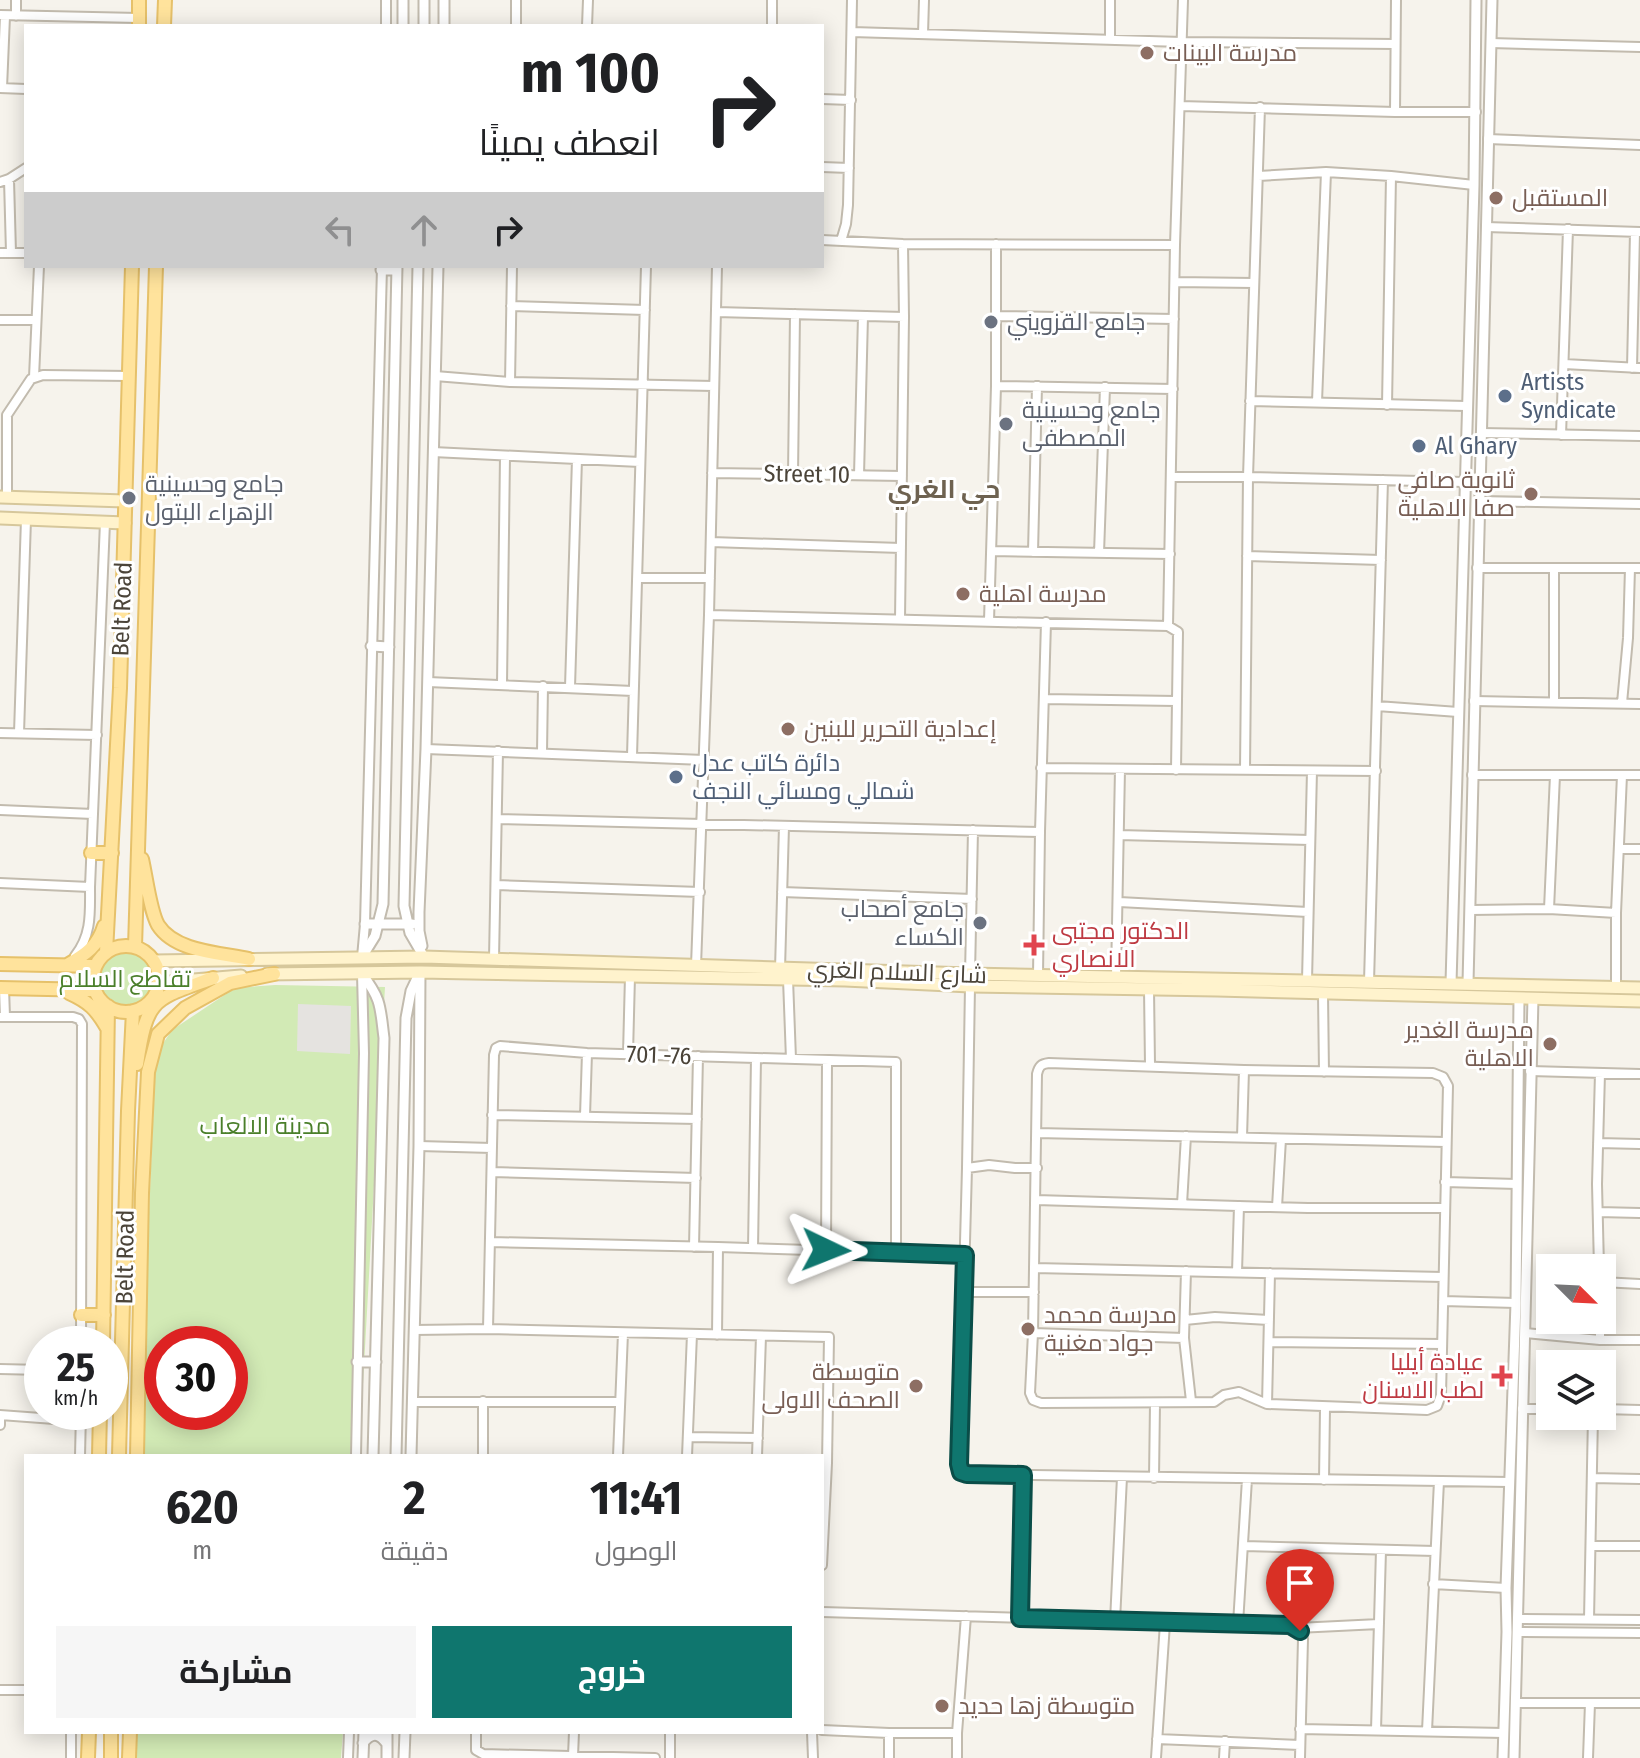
<!DOCTYPE html>
<html lang="ar">
<meta charset="utf-8">
<style>
body{margin:0;font-family:"Fira Sans Condensed",Cairo,sans-serif;background:#f6f6f6;color:#202124;direction:rtl;height:100vh;display:flex;flex-direction:column;font-size:30px;white-space:nowrap}
*{box-sizing:border-box;margin:0}
p{font-size:26px;color:#757577}
.icon{flex:none;width:44px;height:44px;fill:none;stroke:currentColor;stroke-width:2;stroke-linecap:round;stroke-linejoin:round}
.map{position:relative;flex:1;overflow:hidden;direction:ltr}
.panel{position:absolute;left:24px;top:1454px;width:800px;height:280px;display:flex;flex-direction:column;background:#fff;border-radius:0px;box-shadow:0 4px 20px #0003;direction:rtl}
.panel>*{flex:none}
.hud{position:absolute;left:24px;top:24px;width:800px;height:244px;border-radius:0px;box-shadow:0 4px 20px #0003;direction:rtl;background:#fff;color:#202124;overflow:hidden}
.needle{width:52px;rotate:114deg}
.buttons{position:absolute;left:1536px;top:1254px;display:grid;gap:16px}
.buttons a{display:grid;place-items:center;width:80px;height:80px;border-radius:0px;background:#fff;box-shadow:0 4px 20px #0003;font-size:40px}
.speed{position:absolute;left:24px;top:1326px;display:flex;gap:16px;font-size:40px;font-weight:700;text-align:center}
.speed>*{display:grid;place-content:center;width:104px;height:104px;border-radius:50%;background:#fff;box-shadow:0 4px 20px #0003;line-height:1}
.speed small{font-size:20px;font-weight:400}
.speed .limit{border:12px solid #d22;background:#fff;color:#111}
.pin{position:absolute;display:grid;place-items:center;width:68px;height:68px;color:#fff;margin:-82px -34px;border-radius:50% 50% 50% 0;rotate:-45deg;box-shadow:0 0 8px #0007}
.pin .icon{rotate:45deg}
.me{position:absolute;width:88px;margin:-44px;rotate:92deg;stroke-linejoin:round;filter:drop-shadow(0 0 6px #0008)}
.turn{display:flex;align-items:center;gap:28px;height:168px;padding:0 32px;font-size:36px}
.turn .icon{width:104px;height:104px;stroke-width:2.5}
.turn b{display:block;font-size:56px;line-height:68px}
.lanes{display:flex;align-items:center;height:76px;padding:0 32px;background:#0003;justify-content:center;gap:40px;direction:ltr}
.lanes .off{opacity:.35}
.eta{display:flex;justify-content:space-evenly;align-items:center;height:136px;text-align:center}
.eta b{font-size:48px;font-weight:700;line-height:56px}
.primary-button{display:flex;gap:16px;margin-top:auto;padding:16px 32px}
.primary-button a{flex:1;height:92px;border-radius:0px;background:#0f766e;color:#fff;font-size:32px;font-weight:700;line-height:92px;text-align:center}
.primary-button a+a{background:#f6f6f6;color:#202124}
.map>svg:first-child{display:block}
</style>
<div class="map">
<svg width="1640" height="1758" viewBox="0 0 1640 1758">
<rect width="100%" height="100%" fill="#f6f3ec"/>
<!-- green -->
<path fill="#d2eab5" fill-rule="evenodd" d="M98 979a27 27 0 1 1 54 0a27 27 0 1 1-54 0Z
M275,985l110,2 -26,469h-218l5,-176 10,-226 16,-24 63,-42zM162,1344h68v68h-68z
M135,1732h208l-2,26h-207z"/>
<!-- parking -->
<path fill="#e5e3e0" d="M298,1004l53,2 -1,48 -53,-3z"/>
<g fill="none" stroke-linecap="round" stroke-linejoin="round">
<!-- minor casing -->
<g stroke="#c2bbae" stroke-width="12">
<path id="minor" d="M516,0v26
M0,15l139,3
M16,16v-16
M386,26v-26
M587,26l1,-26
M772,26v-26
M852,32l330,10 213,2
M923,34l1,-34
M1110,40v-40
M1491,43l149,4
M0,88l26,1
M2,88l3,-72
M822,99l29,1
M1180,106l215,6h81
M1395,112l1,-112
M1488,139l152,6
M822,167l27,1
M1258,176l68,-4 65,4 83,9
M9,179l2,74
M0,182l9,-3 17,-11
M1486,227l154,5
M822,240l81,4 272,1
M841,241l5,-17 2,-19 4,-205
M0,253h26
M1175,282l79,1
M511,306l134,4
M716,312l188,5
M997,316l177,3
M0,320h36
M1564,364l76,4
M1632,368l3,-136
M435,376l75,6 204,4
M34,377l5,-111
M510,382l2,-116
M996,386l177,3
M1250,401l216,5
M1317,402l9,-230
M1387,405l4,-229
M1481,433l159,3
M1561,435l7,-206
M433,452l207,10
M712,473l190,3
M793,474l2,-160
M859,475l4,-159
M1172,477h76l216,5
M7,497v-82l24,-36 12,-4 86,1
M1479,501l161,3
M711,542l190,6
M991,551l179,3
M1033,552l4,-166
M1099,553l6,-166
M1247,556l134,4
M1477,568h163
M1554,568v134
M637,578h73
M709,615l459,11 7,-381 8,-245
M900,619l4,-302 -1,-73
M989,621l7,-235v-142
M1168,626l10,6 -2,138
M428,682l205,9
M502,684l3,-228
M570,687l7,-228
M1044,699l132,2
M1474,701l166,3
M1622,703l6,-65 2,-70
M1377,706l81,6
M0,733l97,2
M19,733l7,-214
M426,749l278,11
M542,752l1,-66
M632,756l14,-490
M1041,768l335,3
M1245,770l3,-293 12,-370
M1472,775h168
M0,810l93,4
M498,819l542,13
M1119,835l191,5
M1619,849h21
M0,883l90,4
M497,885l203,7
M782,892l190,7
M1119,902l189,10
M1549,909l6,-134
M1471,910l78,-1 67,4
M75,956c17,-21 15,-44 15,-69l15,-365
M362,957l3,-33 17,-657
M494,959l4,-208
M696,966l13,-351 8,-349
M780,969l4,-143
M970,974l3,-144
M1038,975l2,-143 6,-210
M1116,976l4,-207
M788,979l3,80
M1307,980l5,-209
M1369,982l14,-502
M970,986l-3,182 -8,296 2,8 6,2 543,8
M1616,987v-74l6,-138
M4,988l1,29
M1149,989l1,76
M1323,994l1,78
M0,1017h73l6,2 3,5 -1,320
M628,1054l2,-78
M1049,1063l195,7 189,3 10,4 5,9 -7,309 -4,11 -10,4 -160,-6 -28,-12 -15,3 -10,7 -173,1 -8,-3 -3,-7 3,-60 4,-259c2,-8 4,-10 12,-11z
M1530,1071l110,3
M492,1115l205,4
M585,1116l2,-63
M1037,1133l409,9
M1242,1137l2,-67
M1598,1143l42,1
M419,1146l73,2
M967,1168l22,-3 26,3h22
M492,1172l204,6
M1445,1182l72,2
M1036,1200l272,8h136
M1182,1204l4,-68
M1277,1207l4,-68
M1598,1212l42,1
M491,1242l227,5 247,8
M694,1247l4,-191
M753,1248l3,-190
M826,1250l1,-190
M1034,1268l409,9
M1599,1268l-2,-84 3,-111
M1186,1271l-2,67 7,63
M1237,1272l2,-66
M1602,1282l38,2
M964,1292h70
M1443,1301l73,2
M1185,1320l30,-3 54,3
M1600,1320v20
M488,1329l6,-274 2,-7 4,-2 87,7 309,9v191
M414,1330l74,-1 341,8 -2,126 -5,102
M1033,1333l151,5
M1525,1333l75,7h40
M717,1335l1,-88
M1269,1342l173,2
M0,1369l42,1
M483,1401v55
M412,1402h208
M1267,1404l3,-131
M1522,1409h28
M1602,1409l38,1
M0,1425v-10l81,6
M688,1437l70,1
M80,1456l1,-44
M356,1456l8,-403 -2,-79
M618,1456l5,-123
M687,1456l5,-122
M757,1456l4,-120
M1154,1478l1,-75
M1592,1478l48,1
M1324,1480l1,-72
M1244,1546l191,5
M1591,1546h49
M1433,1584l73,4
M822,1612l472,14 6,5 3,8 -3,119
M1020,1618l3,-143
M1517,1619l123,1
M1589,1619l4,-203
M1115,1621l7,-144
M1238,1624l9,-145
M1297,1628l82,-4
M1518,1632l122,1
M0,1690h26
M1515,1703h125
M1300,1729l204,4
M822,1730l67,3h68
M1376,1730l5,-180
M1427,1731l12,-250
M476,1732v18l7,4 172,4
M670,1732v26
M812,1732l1,26
M1157,1739l143,6
M573,1756l1,-24
M71,1758v-26
M348,1758l1,-26
M889,1758v-25
M957,1758v-25l9,-117
M1156,1758l9,-135
M1224,1758l1,-17
M1588,1758l2,-55"/>
</g>
<!-- tertiary casing -->
<g stroke="#c2bbae" stroke-width="13">
<path id="tertiary" d="M403,26v-26
M424,26v-26
M444,26v-26
M418,266l-14,640 6,27 14,24
M381,270h16
M371,646l18,1
M365,924h47
M422,946l-3,-15v-19l7,-163 12,-483
M362,957l13,-21 8,-32 14,-638
M362,974c20,26 18,33 22,64l-11,418
M1451,983l23,-798 2,-185
M1468,983l24,-983
M357,1362h19
M396,1456l10,-438 5,-27 9,-19
M411,1456l8,-310 1,-174
M363,1743c9,-11 16,-10 24,1
M363,1758l1,-26
M387,1758v-26
M404,1758l1,-26
M1503,1758l4,-126 -1,-44 10,-285 3,-305
M1514,1758l19,-760"/>
</g>
<!-- secondary casing -->
<g stroke="#d6c79b" stroke-width="15">
<path id="secondary" d="M0,497l125,4
M0,518l125,5
M153,961l271,-4 546,17 670,14
M267,974l153,-2 425,8 125,6 247,4 423,11
M158,983l83,-7"/>
</g>
<!-- primary casing -->
<g stroke="#e6c16a" stroke-width="16">
<path id="primary" d="M139,26v-26
M164,26l1,-26
M91,853h21
M142,859c4,17 8,52 16,66 17,27 63,28 91,34
M93 979a33 33 0 1 1 66 0a33 33 0 1 1-66 0Z
M135,947l21,-681
M106,952l14,-264 12,-422
M0,964l95,2
M69,964c17,-10 29,-18 35,-38
M0,988l95,2
M69,993c20,9 27,16 38,35
M137,1064c10,-67 16,-64 76,-86
M81,1315h23
M103,1344l5,-338
M99,1456l1,-44
M119,1456l9,-345 5,-100
M137,1456l5,-263 6,-121 10,-38 27,-26 45,-25 44,-9
M88,1758l1,-26
M111,1758v-26
M129,1758l1,-26"/>
</g>
<!-- minor -->
<use href="#minor" stroke="#fff" stroke-width="8"/>
<!-- tertiary -->
<use href="#tertiary" stroke="#fff" stroke-width="9"/>
<!-- secondary -->
<use href="#secondary" stroke="#fff3cd" stroke-width="11"/>
<!-- primary -->
<use href="#primary" stroke="#ffe39c" stroke-width="12"/>
</g>
<g fill="none" stroke-linecap="round" stroke-linejoin="round">
<!-- route casing -->
<g stroke="#0a4d48" stroke-width="20">
<path id="route" d="M826,1250l139,5 -6,209 2,8 6,2 56,1 -3,143 270,7 10,6"/>
</g>
<!-- route -->
<use href="#route" stroke="#0f766e" stroke-width="14"/>
</g>
<!-- markers -->
<g fill="#8d6e63" stroke="#fff" stroke-width="3">
<circle cx="1147" cy="53" r="8"/>
<circle cx="1496" cy="198" r="8"/>
<circle cx="1531" cy="494" r="8"/>
<circle cx="963" cy="594" r="8"/>
<circle cx="788" cy="729" r="8"/>
<circle cx="1550" cy="1044" r="8"/>
<circle cx="1028" cy="1329" r="8"/>
<circle cx="916" cy="1386" r="8"/>
<circle cx="942" cy="1706" r="8"/>
</g>
<g fill="#6b7280" stroke="#fff" stroke-width="3">
<circle cx="991" cy="322" r="8"/>
<circle cx="1006" cy="424" r="8"/>
<circle cx="129" cy="498" r="8"/>
<circle cx="980" cy="923" r="8"/>
</g>
<g fill="#5c6f8a" stroke="#fff" stroke-width="3">
<circle cx="1505" cy="396" r="8"/>
<circle cx="1419" cy="446" r="8"/>
<circle cx="676" cy="777" r="8"/>
</g>
<g fill="#e0444e" stroke="#fff" stroke-width="3">
<path d="M1030 933h8v8h8v8h-8v8h-8v-8h-8v-8h8z"/>
<path d="M1498 1364h8v8h8v8h-8v8h-8v-8h-8v-8h8z"/>
</g>
<g text-anchor="middle" stroke-width="6" stroke-linejoin="round" paint-order="stroke">
<!-- education labels -->
<g font-size="24" fill="#785e54" stroke="#fff" text-anchor="start">
<text x="1163" y="61">مدرسة البينات</text>
<text x="1512" y="206">المستقبل</text>
<text x="1515" y="488" text-anchor="end">ثانوية صافي<tspan x="1515" dy="28">صفا الاهلية</tspan></text>
<text x="979" y="602">مدرسة اهلية</text>
<text x="804" y="737">إعدادية التحرير للبنين</text>
<text x="1534" y="1038" text-anchor="end">مدرسة الغدير<tspan x="1534" dy="28">الاهلية</tspan></text>
<text x="1044" y="1323">مدرسة محمد<tspan x="1044" dy="28">جواد مغنية</tspan></text>
<text x="900" y="1380" text-anchor="end">متوسطة<tspan x="900" dy="28">الصحف الاولى</tspan></text>
<text x="958" y="1714">متوسطة زها حديد</text>
</g>
<!-- worship labels -->
<g font-size="24" fill="#5b616d" stroke="#fff" text-anchor="start">
<text x="1007" y="330">جامع القزويني</text>
<text x="1022" y="418">جامع وحسينية<tspan x="1022" dy="28">المصطفى</tspan></text>
<text x="145" y="492">جامع وحسينية<tspan x="145" dy="28">الزهراء البتول</tspan></text>
<text x="964" y="917" text-anchor="end">جامع أصحاب<tspan x="964" dy="28">الكساء</tspan></text>
</g>
<!-- service labels -->
<g font-size="24" fill="#4e5e75" stroke="#fff" text-anchor="start">
<text x="1521" y="390">Artists<tspan x="1521" dy="28">Syndicate</tspan></text>
<text x="1435" y="454">Al Ghary</text>
<text x="692" y="771">دائرة كاتب عدل<tspan x="692" dy="28">شمالي ومسائي النجف</tspan></text>
</g>
<!-- street labels -->
<g font-size="24" fill="#4b4439" stroke="#fff">
<text transform="translate(807 474) rotate(1)" y="8">Street 10</text>
<text transform="translate(122 609) rotate(-88)" y="8">Belt Road</text>
<text transform="translate(897 972) rotate(2)" y="8">شارع السلام الغري</text>
<text transform="translate(659 1055) rotate(2)" y="8">701 -76</text>
<text transform="translate(125 1257) rotate(-89)" y="8">Belt Road</text>
</g>
<!-- health labels -->
<g font-size="24" fill="#be3a42" stroke="#fff" text-anchor="start">
<text x="1052" y="939">الدكتور مجتبى<tspan x="1052" dy="28">الانصاري</tspan></text>
<text x="1484" y="1370" text-anchor="end">عيادة أيليا<tspan x="1484" dy="28">لطب الاسنان</tspan></text>
</g>
<!-- park labels -->
<g font-size="24" fill="#4a7f2a" stroke="#fff">
<text x="125" y="987">تقاطع السلام</text>
<text x="265" y="1134">مدينة الالعاب</text>
</g>
<!-- neighbourhood labels -->
<g font-size="26" font-weight="bold" fill="#6e6250" stroke="#fff">
<text x="944" y="498">حي الغري</text>
</g>
</g>
</svg>
<div class="buttons">
<a><svg class="needle" viewBox="-14 -14 28 28"><path d="M0-13l5 13h-10z" fill="#e53935"/><path d="M0 13l5-13h-10z" fill="#757577"/></svg></a>
<a><svg class="icon" aria-label="layers" viewBox="0 0 24 24"><path d="M12 4l9 5-9 5-9-5zM3 14l9 5 9-5"/></svg></a>
</div>
<div class="speed"><div>25<small>km/h</small></div><div class="limit">30</div></div>
<div class="pin" style="left:1300px;top:1631px;background:#d93025"><svg class="icon" aria-label="arrive" viewBox="0 0 24 24"><path d="M6 21V4h12l-3 4 3 4H6"/></svg></div>
<svg class="me" style="left:826px;top:1250px" viewBox="-20 -20 40 40"><path d="M0-17L14 15 0 8-14 15z" fill="#0f766e" stroke="#fff" stroke-width="4"/></svg>
<div class="hud">
<div class="turn"><svg class="icon" aria-label="right" viewBox="0 0 24 24"><path d="M7 20v-9h11M14 6l5 5-5 5"/></svg><div><b>100 m</b>انعطف يمينًا</div></div>
<div class="lanes"><svg class="icon off" aria-label="left" viewBox="0 0 24 24"><path d="M17 20v-9H6M10 6l-5 5 5 5"/></svg><svg class="icon off" aria-label="ahead" viewBox="0 0 24 24"><path d="M12 20V5M6 11l6-6 6 6"/></svg><svg class="icon" aria-label="right" viewBox="0 0 24 24"><path d="M7 20v-9h11M14 6l5 5-5 5"/></svg></div>
</div>
<section class="panel">
<div class="eta">
<div><b>11:41</b><p>الوصول</p></div>
<div><b>2</b><p>دقيقة</p></div>
<div><b>620</b><p>m</p></div>
</div>
<div class="primary-button"><a>خروج</a><a>مشاركة</a></div>
</section>
</div>
